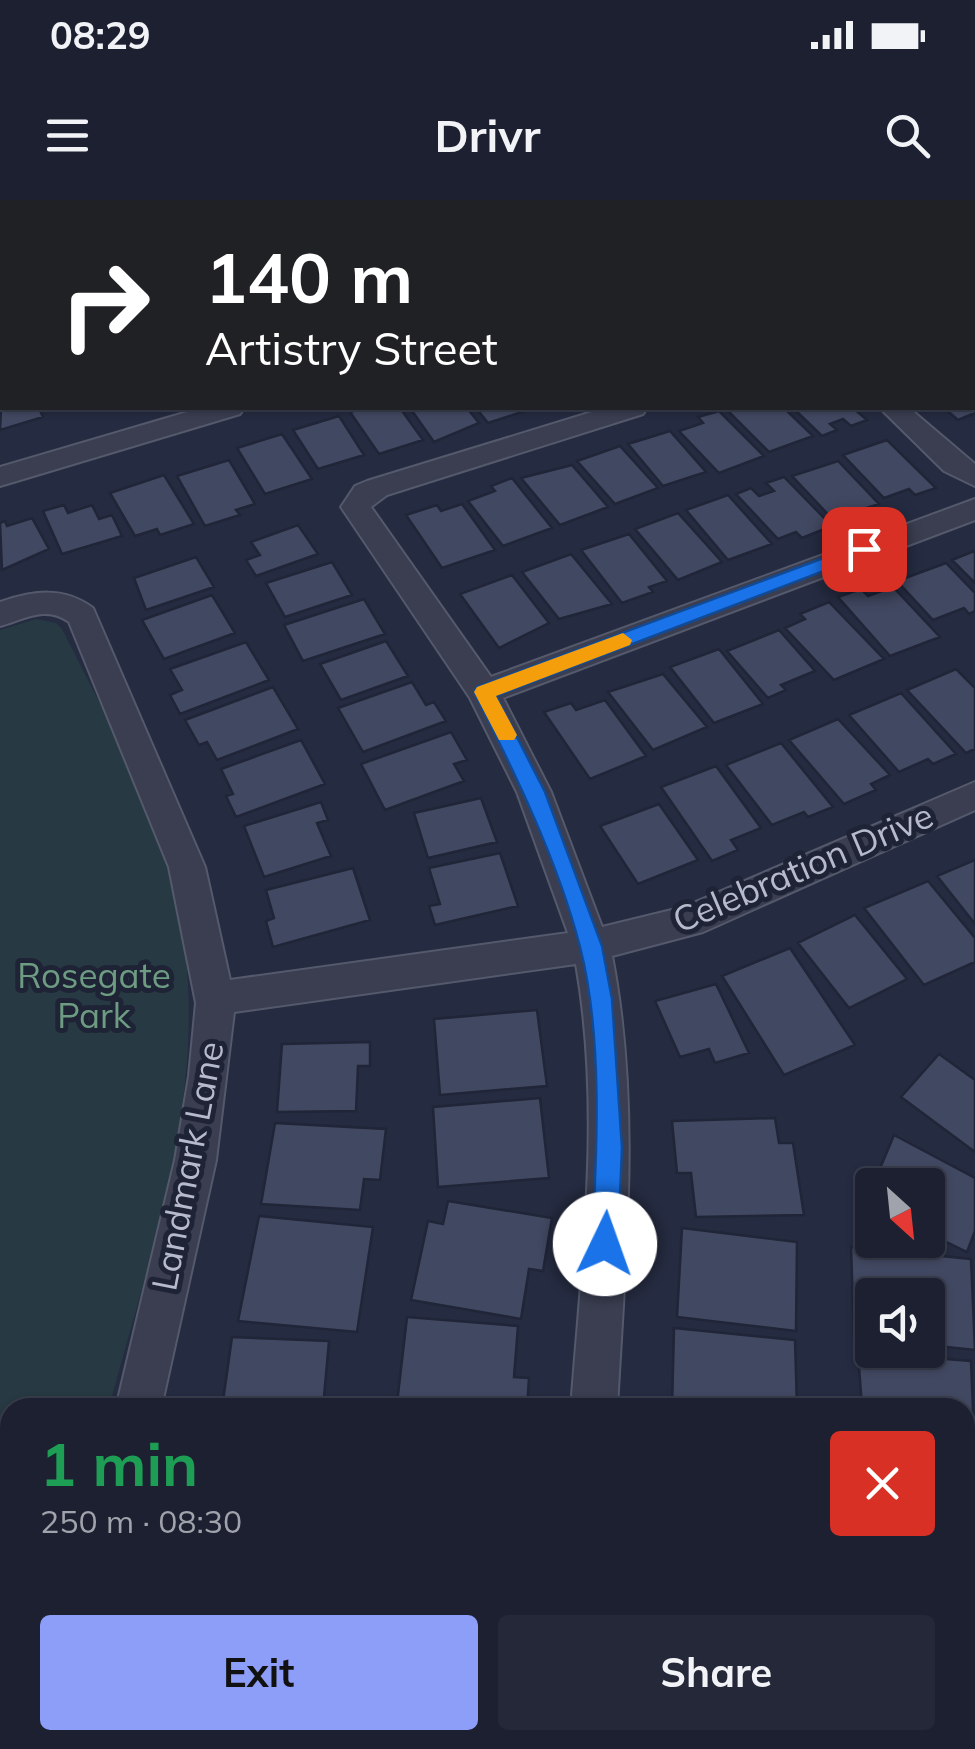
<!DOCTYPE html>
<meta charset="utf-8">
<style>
body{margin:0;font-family:Mulish,sans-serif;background:#252839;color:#f1f3f6;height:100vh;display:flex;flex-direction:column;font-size:38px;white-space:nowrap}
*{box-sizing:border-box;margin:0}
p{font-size:32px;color:#a0a3ab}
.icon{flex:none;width:55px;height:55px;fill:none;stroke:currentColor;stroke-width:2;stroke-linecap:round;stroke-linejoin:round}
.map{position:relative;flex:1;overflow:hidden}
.drawer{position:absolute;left:0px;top:1198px;width:975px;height:352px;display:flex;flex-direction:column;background:#1c2031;border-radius:30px 30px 0 0;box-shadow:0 2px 8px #0004,0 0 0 2px #3a3e4d}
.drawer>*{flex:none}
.guide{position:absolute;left:0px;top:0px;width:975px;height:210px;box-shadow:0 2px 8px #0004,0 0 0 2px #3a3e4d;background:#202124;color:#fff;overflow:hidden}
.needle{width:65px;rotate:153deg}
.tools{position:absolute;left:855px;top:968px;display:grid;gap:20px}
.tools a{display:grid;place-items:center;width:90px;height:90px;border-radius:10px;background:#1c2031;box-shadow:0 2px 8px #0004,0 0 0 2px #3a3e4d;font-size:50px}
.pin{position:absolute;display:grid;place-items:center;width:85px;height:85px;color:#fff;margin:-42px;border-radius:20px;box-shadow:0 5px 15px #0006}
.me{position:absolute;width:110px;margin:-55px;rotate:3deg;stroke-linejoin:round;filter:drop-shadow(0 0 8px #0008)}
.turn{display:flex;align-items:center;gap:35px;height:210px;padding:0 40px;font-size:45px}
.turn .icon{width:130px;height:130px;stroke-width:2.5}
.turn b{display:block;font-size:70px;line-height:85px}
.round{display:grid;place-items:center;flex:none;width:105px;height:105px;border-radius:10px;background:#252839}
.overview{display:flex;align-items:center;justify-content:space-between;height:170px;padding:0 40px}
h1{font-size:60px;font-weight:700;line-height:75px;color:#1e9e55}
.action{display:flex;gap:20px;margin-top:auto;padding:20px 40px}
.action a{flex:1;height:115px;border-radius:10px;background:#8d9ef9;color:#111;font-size:40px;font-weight:700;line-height:115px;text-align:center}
.action a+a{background:#252839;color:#f1f3f6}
.status{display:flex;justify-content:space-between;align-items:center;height:70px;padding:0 50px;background:#1c2031;direction:ltr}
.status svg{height:28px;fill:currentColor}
header{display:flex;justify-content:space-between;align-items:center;height:130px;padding:0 40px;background:#1c2031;font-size:45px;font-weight:700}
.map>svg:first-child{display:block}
</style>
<div class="status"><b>08:29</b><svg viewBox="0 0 49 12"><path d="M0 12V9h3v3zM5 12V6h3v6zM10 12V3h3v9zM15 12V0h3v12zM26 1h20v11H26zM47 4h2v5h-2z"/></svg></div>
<header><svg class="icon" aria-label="menu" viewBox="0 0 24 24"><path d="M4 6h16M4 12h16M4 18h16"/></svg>Drivr<svg class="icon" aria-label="search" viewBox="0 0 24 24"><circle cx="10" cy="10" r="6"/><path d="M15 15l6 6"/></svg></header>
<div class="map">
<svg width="975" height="1549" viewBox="0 0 975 1549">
<rect width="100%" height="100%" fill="#252b41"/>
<!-- green -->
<path fill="#273942" d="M36,419l20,4 6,6c44,87 94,177 115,272 38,172 -24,342 -68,506l-99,1v69l-10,-1v-846z"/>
<!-- building -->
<path fill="#414861" stroke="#202538" stroke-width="2.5" d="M975,176v37l-17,7 -14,-12h28z
M2,189v19h37l4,9 -43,13z
M365,208h35l23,32 -44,14 -29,-42z
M410,208h57l12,15 -45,19z
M476,208h54l1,1 -43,14z
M784,208l29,28 -44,16 -43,-43z
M793,208h60l14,12 -16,6 -8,-7 -13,5 7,6 -15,6z
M719,211l45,45 -45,17 -40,-42 24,-8 -5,-6z
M339,216l25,39 -46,14 -25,-39z
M670,231l36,41 -43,14 -35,-42z
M282,234l30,45 -47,15 -28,-46z
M887,240l49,48 -21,7 -6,-6 -25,9 -41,-43z
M620,246l38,42 -43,16 -38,-43z
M229,260l26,44 -19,6 4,5 -35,11 -28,-50z
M838,261l41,43 -25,8 4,5 -21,7 -45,-48z
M572,265l36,42 -48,18 -39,-47z
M164,275l30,49 -34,11 -3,-6 -22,7 -25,-43z
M784,277l48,49 -30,12 -6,-6 -18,7 -42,-45 15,-6 8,8 15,-5 -8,-8z
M512,278l40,50 -49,18 -35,-45 27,-10 -4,-5z
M728,295l44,49 -44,16 -42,-50z
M462,304l33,46 -53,18 -36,-53 31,-10 4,6z
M64,305l4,8 24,-8 7,14 13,-4 10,21 -60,18 -19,-43z
M678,313l44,49 -44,18 -43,-51z
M32,318l17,31 -47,21 -2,-47 5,-2 2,5z
M298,325l20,29 -62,22 -10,-16 14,-5 -9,-13z
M629,334l38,47 -18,6 4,5 -31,11 -41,-53z
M974,351l1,2v30l-23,-23z
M571,354l41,50 -53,15 -37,-47z
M196,357l18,30 -68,23 -12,-32z
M332,362l20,33 -67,22 -19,-34z
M946,363l29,30v18l-6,3 -5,-6 -31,12 -36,-39z
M512,375l37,48 -50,25 -39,-54z
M893,387l47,50 -50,19 -52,-59 23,-8 7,7z
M212,395l23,38 -71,26 -22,-39z
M364,399l21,35 -82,27 -19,-36z
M829,402l55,57 -50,21 -49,-52 20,-9 -5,-5z
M779,430l36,41 -34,14 5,5 -18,8 -41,-47z
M386,441l22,35 -67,24 -21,-36z
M246,442l23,38 -89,34 -10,-19 12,-5 -12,-21z
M719,449l44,55 -49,19 -44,-56z
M956,469l19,19v61l-9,4 -59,-63z
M663,474l44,53 -54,23 -45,-58z
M412,482l14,23 8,-3 12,19 -83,31 -25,-44z
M273,487l25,42 -81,31 -10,-18 -8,3 -14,-25z
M901,493l55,61 -23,10 -5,-5 -29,13 -50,-57z
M605,500l41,56 -56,23 -46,-67 27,-9 5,7z
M838,519l52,56 -19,9 5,6 -32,14 -55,-64z
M451,532l16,28 -13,4 10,17 -79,29 -24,-46z
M301,540l24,44 -89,33 -10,-21 7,-2 -12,-25z
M781,543l52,64 -25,10 -4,-5 -32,13 -46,-60z
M716,566l45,62 -30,12 7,10 -26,11 -51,-74z
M481,598l16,44 -69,16 -14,-45z
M321,602l7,18 -11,3 14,33 -67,21 -20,-51z
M659,604l39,56 -60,24 -38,-58z
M500,653l18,53 -83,19 -6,-19 11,-2 -11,-36z
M975,660v64l-38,-48z
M353,668l17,52 -97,27 -7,-26 8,-3 -8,-28z
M928,681l47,57v24l-51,23 -60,-77z
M855,715l52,64 -58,29 -51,-65z
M790,748l65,97 -71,30 -62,-99z
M716,784l33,69 -34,10 -6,-14 -29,8 -25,-56z
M537,810l10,76 -107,9 -6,-76z
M370,842v24h-12l-2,45 -79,1 5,-68z
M939,854l36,26v72l-74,-55z
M540,898l9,80 -111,9 -5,-80z
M775,918l4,25h14l11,72 -108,2 -5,-44h-14l-5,-52z
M275,923l111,6 -6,51 -16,-1 -4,31 -99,-6z
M894,935l81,43v53l-8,21 -39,-19v-48h-55z
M448,1001l104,17 -9,53 -14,-2 -8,50 -110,-19 17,-79 15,3z
M259,1016l114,11 -16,105 -119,-11z
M682,1028l115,14 -1,89 -119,-14z
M851,1047l120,12 4,91 -47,-5v-50h-56v43l-18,-2z
M407,1117l111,9 -4,51 15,1 -2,30h-116l-14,-5z
M674,1128l121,12 2,68h-125z
M232,1137l97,4 -6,67h-101z
M858,1152l113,9 4,97 -10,-1v-49h-103z
M965,1272l10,1v107l-10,-1z
M0,1426l10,1v113h54l-2,9h-62z
M127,1540h144l-2,9h-143z
M361,1540h130v9h-131z
M567,1540h106l-1,9h-106z
M688,1540h130v9h-130z
M830,1540h76l1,9h-76z"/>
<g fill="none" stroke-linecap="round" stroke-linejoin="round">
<!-- minor casing -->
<g stroke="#54596b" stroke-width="4">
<path id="minor" d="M201,208h43l-4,6 -240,72v-19z
M605,208h42l-4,6 -256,81 -16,12 120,170 484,-178v21l-472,178 48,94 51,135 82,-20 291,-125v28l-272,122 -91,24c29,149 13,301 5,452h-46c11,-147 31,-298 5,-444l-342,48 -18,148 -55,248h-45l59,-248 14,-84 7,-73 -27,-136 -100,-245c-23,-17 -44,-3 -69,4v-24c33,-11 63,-16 93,6l112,259 25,113 338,-47 -51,-141 -47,-94 -129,-191 14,-21 12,-5z
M880,208h29l66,56v22l-31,-15z
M0,1290h10v48l-10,-2z
M965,1433l10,2v50l-10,-2z"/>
</g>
<!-- minor -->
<use href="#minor" fill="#3a3e50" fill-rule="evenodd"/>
</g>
<!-- route -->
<path fill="#1a73e8" stroke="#114b97" stroke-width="2.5" d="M864,343l9,6 -2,4 -375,143 49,96 57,154 10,53 10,149 -4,96 -4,9 -9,4 -9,-4 -4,-9c5,-92 11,-208 -12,-297 -22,-86 -66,-176 -106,-255l3,-5z"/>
<!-- slow -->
<path fill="#f59e0b" d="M623,433l9,7 -2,5 -134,51 21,39 -3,5h-15l-25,-48 3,-5z"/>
<g text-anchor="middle" stroke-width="10" stroke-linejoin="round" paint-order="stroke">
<!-- street labels -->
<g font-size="35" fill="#b6bacb" stroke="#1e2336">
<text transform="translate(803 668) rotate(-23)" y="12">Celebration Drive</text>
<text transform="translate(188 966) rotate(-79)" y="12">Landmark Lane</text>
</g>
<!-- park labels -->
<g font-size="35" fill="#6d9c82" stroke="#1e2336">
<text x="94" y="788">Rosegate<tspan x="94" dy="40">Park</tspan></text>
</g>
</g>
</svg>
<div class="tools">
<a><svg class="needle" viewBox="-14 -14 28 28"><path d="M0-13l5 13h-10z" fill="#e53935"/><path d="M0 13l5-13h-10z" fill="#a0a3ab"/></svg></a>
<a><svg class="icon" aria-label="sound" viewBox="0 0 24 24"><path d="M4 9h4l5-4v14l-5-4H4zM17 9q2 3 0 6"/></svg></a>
</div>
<div class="pin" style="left:864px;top:349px;background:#d93025"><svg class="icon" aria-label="arrive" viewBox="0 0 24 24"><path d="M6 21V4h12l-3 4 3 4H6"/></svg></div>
<svg class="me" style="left:605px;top:1044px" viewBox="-20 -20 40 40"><circle r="19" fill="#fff"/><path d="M0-13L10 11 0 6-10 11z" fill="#1a73e8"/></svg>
<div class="guide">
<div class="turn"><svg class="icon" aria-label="right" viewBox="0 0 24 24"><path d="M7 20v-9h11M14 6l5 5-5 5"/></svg><div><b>140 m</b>Artistry Street</div></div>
</div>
<section class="drawer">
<div class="overview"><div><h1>1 min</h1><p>250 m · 08:30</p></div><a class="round" style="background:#d93025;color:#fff"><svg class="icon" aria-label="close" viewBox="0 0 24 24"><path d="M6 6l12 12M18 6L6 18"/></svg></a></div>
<div class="action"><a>Exit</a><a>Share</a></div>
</section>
</div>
